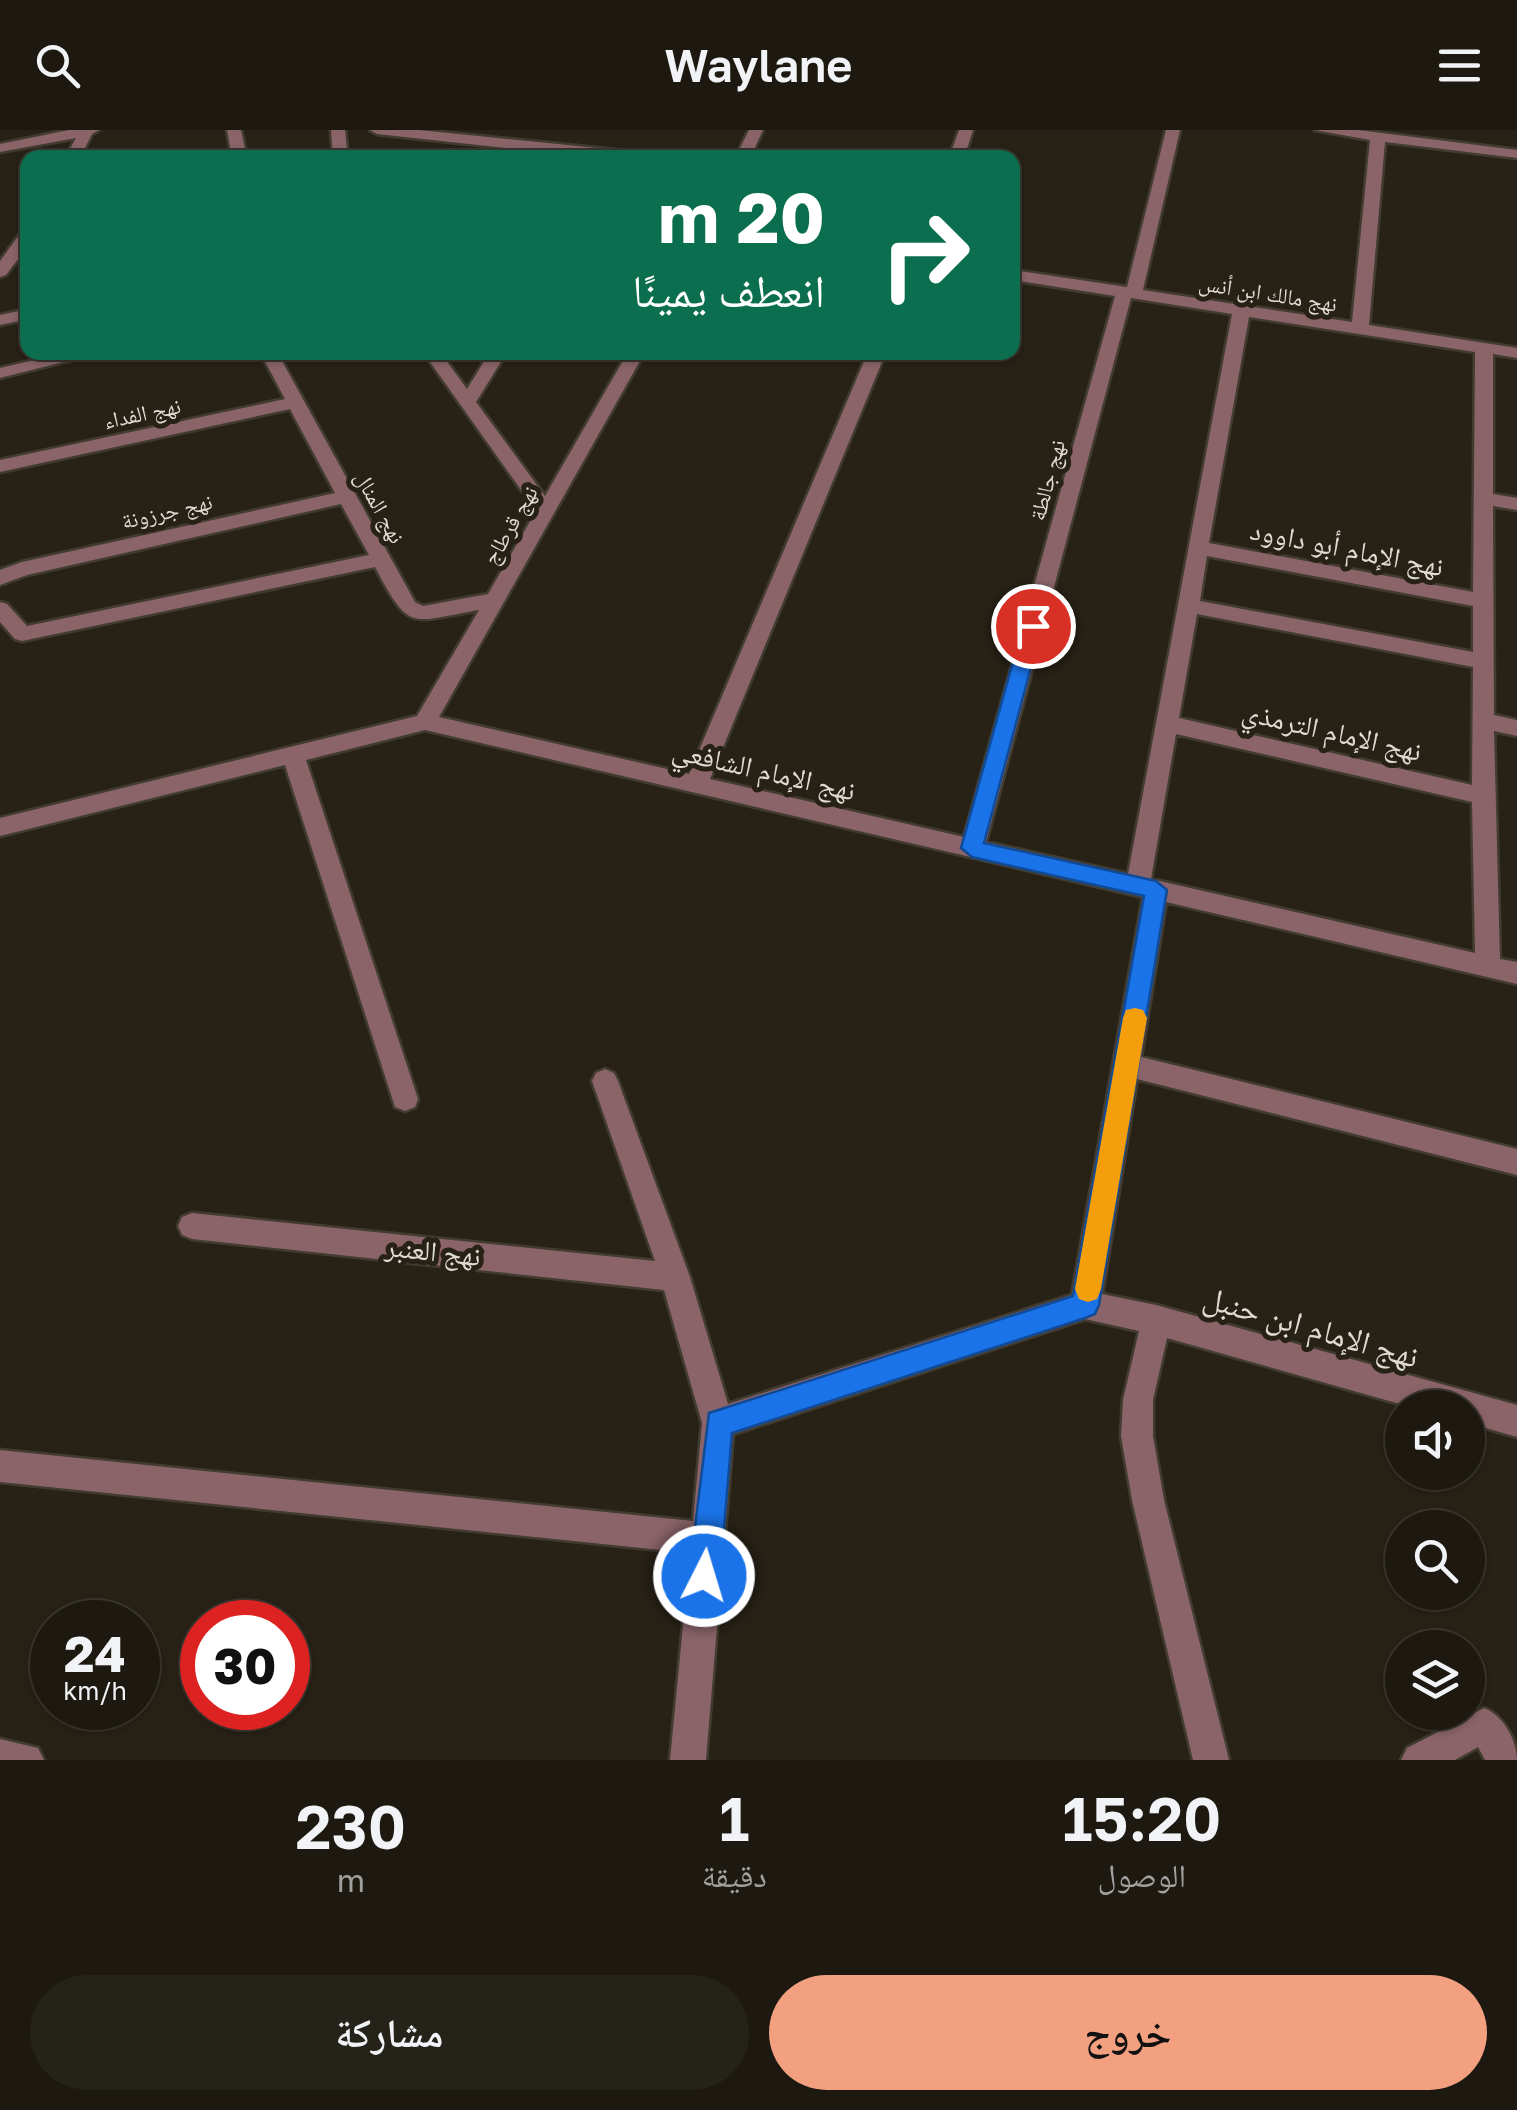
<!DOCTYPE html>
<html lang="ar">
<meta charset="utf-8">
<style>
body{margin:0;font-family:"Golos Text","Noto Naskh Arabic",sans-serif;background:#252219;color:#f1f3f6;direction:rtl;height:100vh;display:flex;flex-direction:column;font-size:38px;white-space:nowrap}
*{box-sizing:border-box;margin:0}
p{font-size:32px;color:#a0a09f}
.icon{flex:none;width:55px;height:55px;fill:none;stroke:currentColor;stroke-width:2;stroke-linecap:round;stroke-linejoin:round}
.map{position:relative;height:1630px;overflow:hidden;direction:ltr}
.panel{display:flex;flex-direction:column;background:#1d1910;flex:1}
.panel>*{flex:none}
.top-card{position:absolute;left:20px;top:20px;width:1000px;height:210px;border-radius:20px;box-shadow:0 2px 8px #0004,0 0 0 2px #3b3830;direction:rtl;background:#0b6e4f;color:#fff;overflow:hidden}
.controls{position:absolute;left:1385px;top:1260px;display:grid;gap:20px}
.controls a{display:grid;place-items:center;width:100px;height:100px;border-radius:50%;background:#1d1910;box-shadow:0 2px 8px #0004,0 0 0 2px #3b3830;font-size:50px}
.speed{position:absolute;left:30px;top:1470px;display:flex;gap:20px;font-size:50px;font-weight:700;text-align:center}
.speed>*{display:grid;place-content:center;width:130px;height:130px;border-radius:50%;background:#1d1910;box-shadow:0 2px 8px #0004,0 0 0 2px #3b3830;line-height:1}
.speed small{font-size:25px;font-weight:400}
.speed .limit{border:15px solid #d22;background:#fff;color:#111}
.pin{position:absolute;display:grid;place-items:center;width:85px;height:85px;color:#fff;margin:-42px;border:5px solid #fff;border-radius:50%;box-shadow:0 2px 10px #0007}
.me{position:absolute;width:110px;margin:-55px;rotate:5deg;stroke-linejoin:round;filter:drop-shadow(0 0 8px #0008)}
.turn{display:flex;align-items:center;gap:35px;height:210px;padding:0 30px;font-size:45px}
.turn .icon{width:130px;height:130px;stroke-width:2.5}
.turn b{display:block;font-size:70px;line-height:85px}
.eta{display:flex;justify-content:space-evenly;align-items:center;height:170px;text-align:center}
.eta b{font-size:60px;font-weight:600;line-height:70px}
.primary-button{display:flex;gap:20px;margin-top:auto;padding:20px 30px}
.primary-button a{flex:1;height:115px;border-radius:60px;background:#f2a080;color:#111;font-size:40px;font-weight:600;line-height:115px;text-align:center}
.primary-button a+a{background:#252219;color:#f1f3f6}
header{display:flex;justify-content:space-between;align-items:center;height:130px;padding:0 30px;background:#1d1910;font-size:45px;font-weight:600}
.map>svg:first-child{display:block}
</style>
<header><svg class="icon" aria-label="menu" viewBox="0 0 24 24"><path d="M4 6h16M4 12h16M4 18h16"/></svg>Waylane<svg class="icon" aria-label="search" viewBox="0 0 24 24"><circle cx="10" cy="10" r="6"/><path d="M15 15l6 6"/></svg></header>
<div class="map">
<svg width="1517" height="1630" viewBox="0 0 1517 1630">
<rect width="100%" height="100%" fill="#272116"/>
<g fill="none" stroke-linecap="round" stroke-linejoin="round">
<!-- minor casing -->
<g stroke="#413b30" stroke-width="5">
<path id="minor" d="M69,0h30l-7,4 -12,24h-15l11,-20 -76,14v-8z
M227,0h14l6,28h-15z
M331,0h14l3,28h-15z
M370,0h49l227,23 7,5h-55l-221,-24z
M749,0h14l-13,28h-15z
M959,0h14l-9,28h-15z
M1166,0h14l-37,160 209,32 18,-182 -55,-10h43l159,20v8l-132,-16 -16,183 148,23v10l-24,-4v140l24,4v12l-24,-4 1,209 23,5v16l-23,-5 6,228 17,3v22l-351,-82 -25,155 376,92v26l-380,-96 -35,215 54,11 361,100v32l-49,-14v-15h-54l-247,-70 -14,62v36l11,64 65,260h-36l-61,-260 -11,-64 2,-36 16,-69 -54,-12 -352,115 -27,326h-36l20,-207 -690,-71v-32l693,71 9,-98 -38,-133 -472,-51 -10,-4 -4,-9 4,-9 10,-4 463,48 -63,-180 4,-8 9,-4 9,4 4,8 72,196 38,127 344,-109 71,-398 -718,-167 -119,30 112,339 -3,8 -10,4 -10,-4 -110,-342 -285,71v-18l417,-102 62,-106c-70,12 -69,23 -104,-43l-353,74 -7,-2 -15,-17v-20l7,2 20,22 342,-71 -28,-51 -314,71 -27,10v-15l22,-8 313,-69 -45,-84 -290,63v-12l285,-61 -25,-47h17l138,250 8,4 65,-12 48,-83 -113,-159h17l27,37 23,-37h17l-31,50 69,94 83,-144h17l-206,365 250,57 179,-422h18l-176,427 254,58 151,-541 -103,-16v-10l115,17zM1131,168l101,16 -104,560 -142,-32zM1249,187l226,35 -2,240 -264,-49zM1207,426l266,50v46l-273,-51zM1197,484l276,53 -1,118 -293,-67zM1176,604l296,68 3,151 -324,-74z
M28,99v17l-22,29 -6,2v-16l22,-30z
M28,179v10l-28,6v-10z
M69,222h34l-103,26v-10z
M1484,1578c19,7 33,32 33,52h-32l-7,-13 -23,13h-54l6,-12z
M0,1609l38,9 6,12h-44z"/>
</g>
<!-- minor -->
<use href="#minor" fill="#8a6469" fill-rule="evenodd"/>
</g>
<!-- route -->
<path fill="#1a73e8" stroke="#114b97" stroke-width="2.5" d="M1033,490l9,6 -58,217 172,38 11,9 -68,415 -4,9 -10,4 -353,115 -12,143 -5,11 -11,4 -10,-4 -5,-11 20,-163 364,-117 71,-400 -172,-39 -11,-9 62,-222z"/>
<!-- slow -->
<path fill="#f59e0b" d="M1135,878l8,2 4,8 -46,271 -4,10 -9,3 -9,-3 -4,-10 48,-271 3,-8z"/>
<g text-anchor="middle" stroke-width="10" stroke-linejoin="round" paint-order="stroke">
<!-- far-street labels -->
<g font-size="22" fill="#dedbd3" stroke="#272116">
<text transform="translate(1268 163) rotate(9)" y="8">نهج مالك ابن أنس</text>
<text transform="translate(142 283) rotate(-12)" y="8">نهج الفداء</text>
<text transform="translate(1047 350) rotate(-75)" y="8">نهج جالطة</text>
<text transform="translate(380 377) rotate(61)" y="8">نهج المنال</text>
<text transform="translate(167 381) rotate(-13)" y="8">نهج جرزونة</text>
<text transform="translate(510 395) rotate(-60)" y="8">نهج قرطاج</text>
</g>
<!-- street labels -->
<g font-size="28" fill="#dedbd3" stroke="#272116">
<text transform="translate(1347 418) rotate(11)" y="10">نهج الإمام أبو داوود</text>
<text transform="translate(1332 601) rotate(13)" y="10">نهج الإمام الترمذي</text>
<text transform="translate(764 640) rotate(13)" y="10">نهج الإمام الشافعي</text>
<text transform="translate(433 1121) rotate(6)" y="10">نهج العنبر</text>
</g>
<!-- near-street labels -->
<g font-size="32" fill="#dedbd3" stroke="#272116">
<text transform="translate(1311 1197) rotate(16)" y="11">نهج الإمام ابن حنبل</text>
</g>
</g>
</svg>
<div class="controls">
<a><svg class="icon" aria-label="sound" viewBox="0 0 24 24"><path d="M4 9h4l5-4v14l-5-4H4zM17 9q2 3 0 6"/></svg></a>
<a><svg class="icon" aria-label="search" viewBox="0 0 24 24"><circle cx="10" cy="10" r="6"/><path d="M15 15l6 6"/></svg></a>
<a><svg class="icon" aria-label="layers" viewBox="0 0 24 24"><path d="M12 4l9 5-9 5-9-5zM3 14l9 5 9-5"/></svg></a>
</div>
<div class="speed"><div>24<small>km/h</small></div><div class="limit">30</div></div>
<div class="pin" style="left:1033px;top:496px;background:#d93025"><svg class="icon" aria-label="arrive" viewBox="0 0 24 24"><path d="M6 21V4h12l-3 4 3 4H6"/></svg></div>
<svg class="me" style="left:704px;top:1446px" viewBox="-20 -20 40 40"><circle r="17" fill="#1a73e8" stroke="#fff" stroke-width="3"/><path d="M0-11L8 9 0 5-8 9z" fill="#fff"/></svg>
<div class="top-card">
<div class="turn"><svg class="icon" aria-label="right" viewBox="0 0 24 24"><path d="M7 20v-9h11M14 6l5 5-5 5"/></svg><div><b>20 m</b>انعطف يمينًا</div></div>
</div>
</div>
<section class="panel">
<div class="eta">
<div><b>15:20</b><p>الوصول</p></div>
<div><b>1</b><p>دقيقة</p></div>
<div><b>230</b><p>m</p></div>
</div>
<div class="primary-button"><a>خروج</a><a>مشاركة</a></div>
</section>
